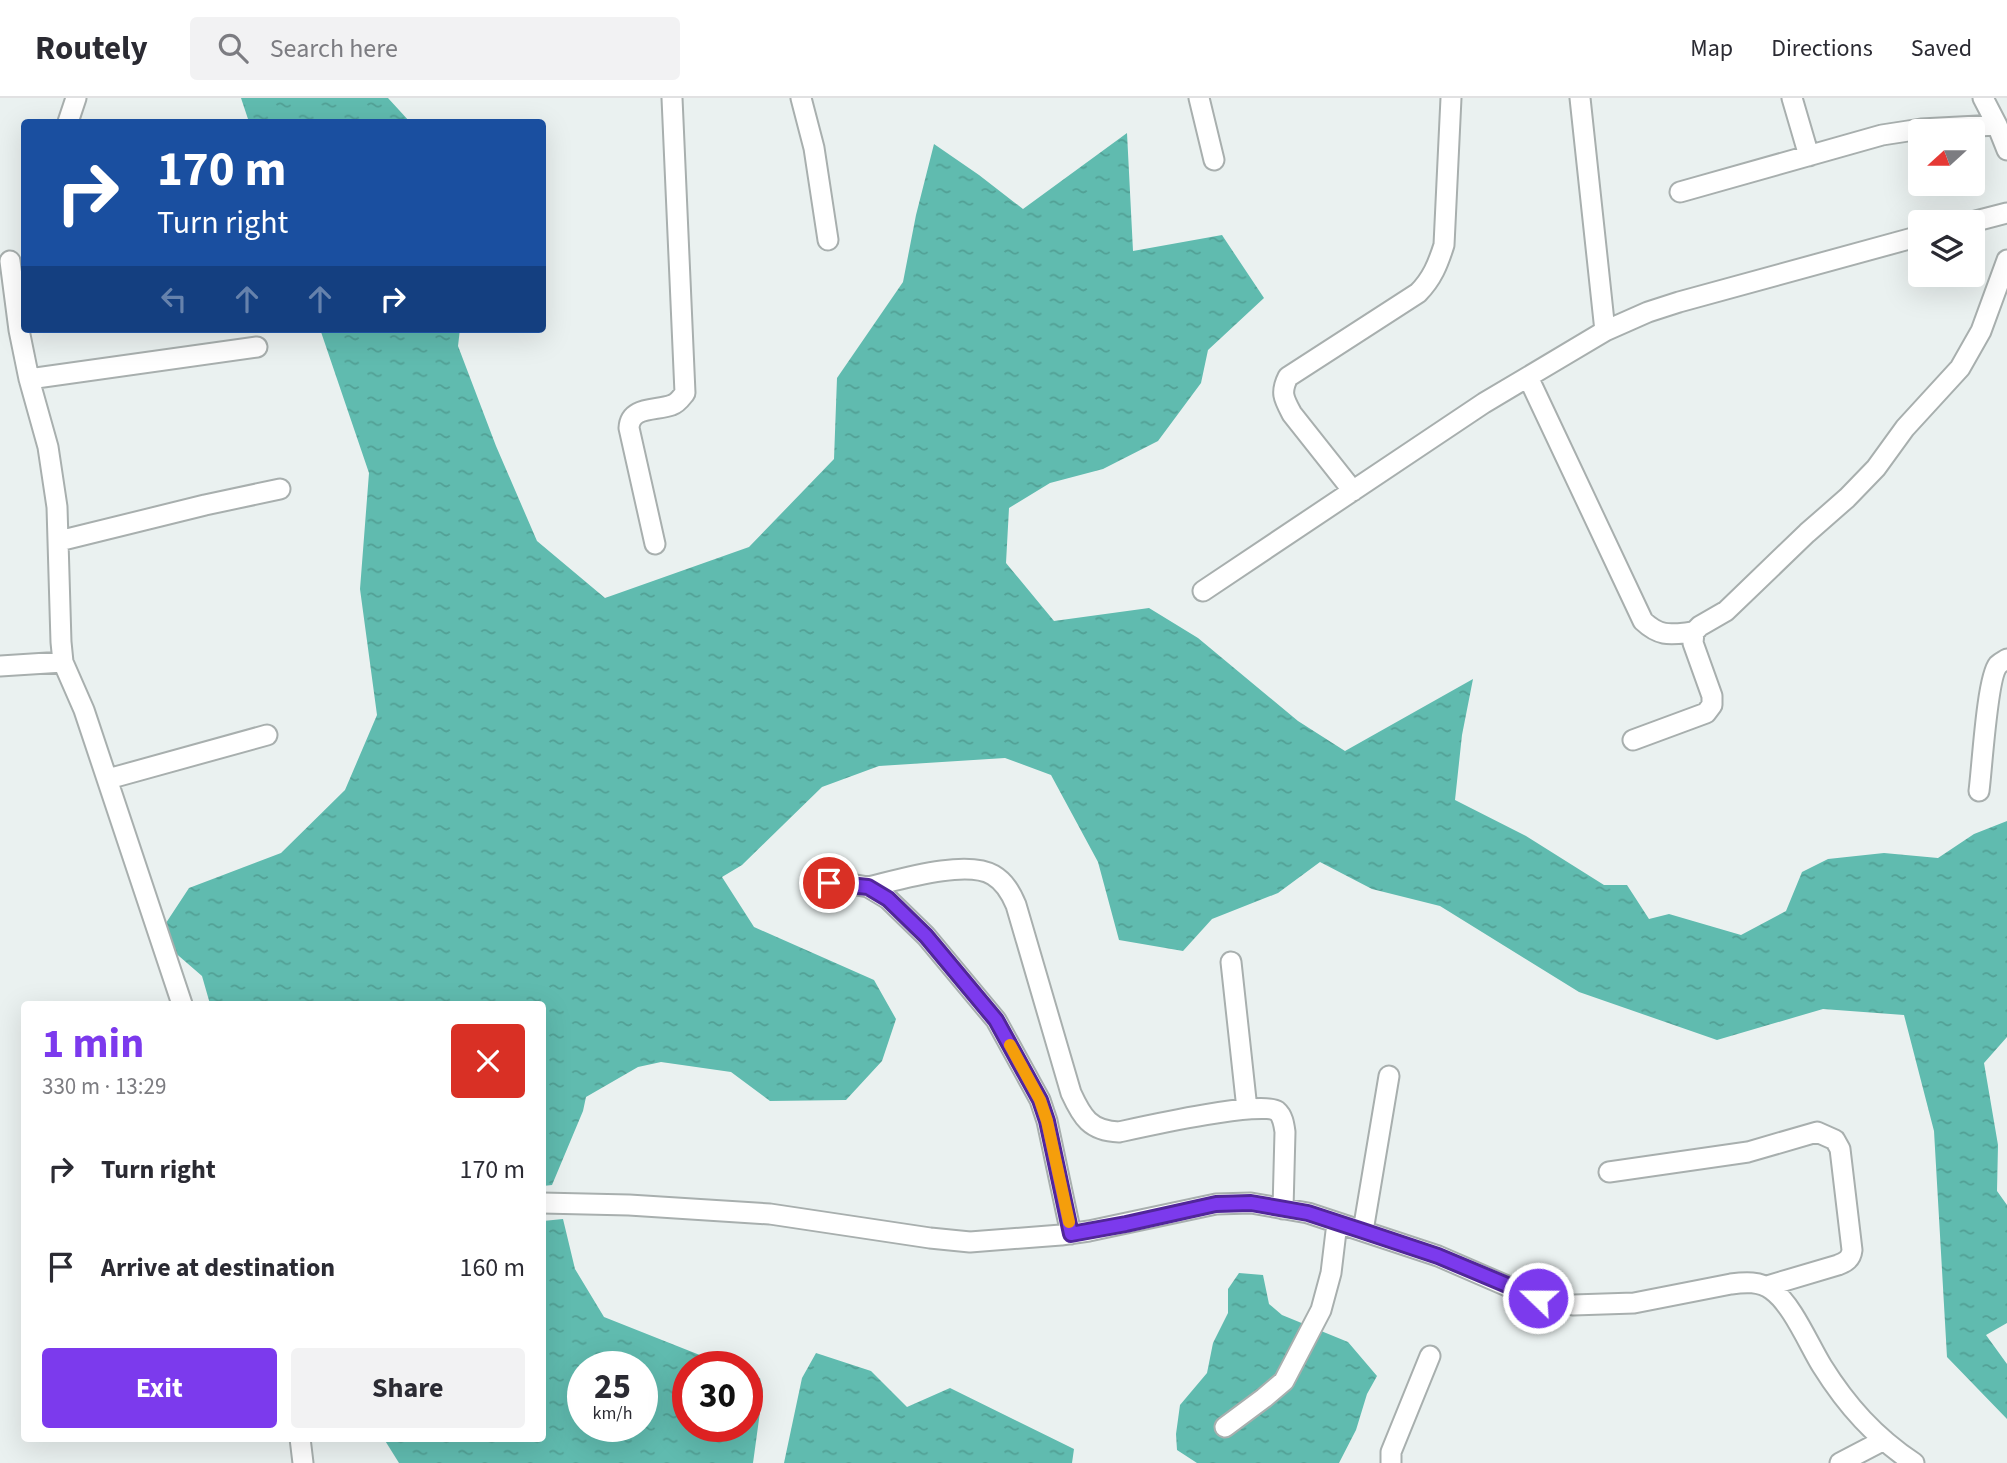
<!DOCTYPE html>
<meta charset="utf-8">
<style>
body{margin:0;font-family:"Source Sans 3",sans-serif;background:#f2f2f3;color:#2b2b33;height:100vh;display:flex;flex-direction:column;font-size:26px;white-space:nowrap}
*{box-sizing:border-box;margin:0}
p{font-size:23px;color:#7c7c81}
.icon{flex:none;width:38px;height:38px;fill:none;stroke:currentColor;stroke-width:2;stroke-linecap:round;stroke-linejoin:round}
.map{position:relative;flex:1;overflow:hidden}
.details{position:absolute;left:21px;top:903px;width:525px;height:441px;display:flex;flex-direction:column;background:#fff;border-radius:7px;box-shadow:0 7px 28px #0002}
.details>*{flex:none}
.top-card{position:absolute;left:21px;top:21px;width:525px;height:214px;border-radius:7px;box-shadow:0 7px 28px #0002;background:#1a4fa0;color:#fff;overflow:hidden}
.needle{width:46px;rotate:249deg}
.buttons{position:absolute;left:1908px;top:21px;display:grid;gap:14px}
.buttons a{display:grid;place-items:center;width:77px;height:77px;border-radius:7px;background:#fff;box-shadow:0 7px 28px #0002;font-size:35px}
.speed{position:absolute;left:567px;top:1253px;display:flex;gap:14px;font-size:35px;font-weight:700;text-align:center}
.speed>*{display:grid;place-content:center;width:91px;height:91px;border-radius:50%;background:#fff;box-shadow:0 7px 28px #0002;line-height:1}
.speed small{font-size:18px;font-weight:400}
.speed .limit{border:10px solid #d22;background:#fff;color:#111}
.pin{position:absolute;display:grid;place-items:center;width:60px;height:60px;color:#fff;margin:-30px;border:4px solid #fff;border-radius:50%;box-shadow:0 2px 7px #0007}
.me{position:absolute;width:77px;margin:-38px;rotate:292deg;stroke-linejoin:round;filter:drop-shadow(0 0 5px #0008)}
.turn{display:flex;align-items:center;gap:24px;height:147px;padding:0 21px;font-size:32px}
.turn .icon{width:91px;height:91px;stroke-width:2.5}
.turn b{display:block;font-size:49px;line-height:60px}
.lanes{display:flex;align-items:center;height:66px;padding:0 21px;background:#0003;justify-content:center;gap:35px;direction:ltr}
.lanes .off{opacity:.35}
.round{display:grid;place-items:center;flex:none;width:74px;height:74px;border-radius:7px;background:#f2f2f3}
.overview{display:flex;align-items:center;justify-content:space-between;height:119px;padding:0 21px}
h1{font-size:42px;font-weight:700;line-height:52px;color:#7c3aed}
.primary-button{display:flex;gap:14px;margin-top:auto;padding:14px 21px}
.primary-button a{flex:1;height:80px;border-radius:7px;background:#7c3aed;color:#fff;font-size:28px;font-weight:700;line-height:80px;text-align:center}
.primary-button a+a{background:#f2f2f3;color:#2b2b33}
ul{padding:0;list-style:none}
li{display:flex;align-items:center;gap:21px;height:98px;padding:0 21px}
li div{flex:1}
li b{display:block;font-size:26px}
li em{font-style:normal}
header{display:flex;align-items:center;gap:42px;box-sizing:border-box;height:98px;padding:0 35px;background:#fff;border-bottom:2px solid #e1e1e2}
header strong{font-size:33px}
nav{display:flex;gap:38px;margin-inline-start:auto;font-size:24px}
.search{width:490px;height:63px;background:#f2f2f3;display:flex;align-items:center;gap:18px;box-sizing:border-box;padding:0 24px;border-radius:7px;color:#7c7c81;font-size:26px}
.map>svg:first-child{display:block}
</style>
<header>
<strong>Routely</strong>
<div class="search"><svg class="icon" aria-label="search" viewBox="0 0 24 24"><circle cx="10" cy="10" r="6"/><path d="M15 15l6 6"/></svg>Search here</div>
<nav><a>Map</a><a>Directions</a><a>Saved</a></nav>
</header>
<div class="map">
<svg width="2007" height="1365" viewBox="0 0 2007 1365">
<defs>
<pattern id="water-ripples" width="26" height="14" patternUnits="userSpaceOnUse" patternTransform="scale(1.75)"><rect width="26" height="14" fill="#60bbaf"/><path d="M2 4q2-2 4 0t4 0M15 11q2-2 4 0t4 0" fill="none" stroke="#52a095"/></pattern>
</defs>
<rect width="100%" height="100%" fill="#eaf1f0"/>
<!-- water -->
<path fill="url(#water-ripples)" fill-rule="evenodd" d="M241,0h147l22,24h-161z
M1127,35l6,118 89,-16 42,63 -56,52 -7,33 -43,58 -55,28 -53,14 -41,25 -3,55 48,58 95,-13 49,30 100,83 47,30 128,-72 -11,56 -7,65 71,36 78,49h23l22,34 20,-5 72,21 45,-24 16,-39 26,-13 56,-6 54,5 36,-24 33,-13v216l-23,26 14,82 -1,46 10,14v118l-21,12 21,29v55l-60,-62 -13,-226 -30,-116 -81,-6 -106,31 -138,-48 -139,-86 -68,-17 -52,-27 -42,31 -66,26 -29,32 -64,-11 -21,-78 -47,-87 -46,-17 -126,8 -57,21 -80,78 -20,12 32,50 120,53 22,39 -14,42 -36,39 -76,1 -39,-29 -70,-10 -23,5 -52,30 -3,14 -31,74 -9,1 -1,-182h-332l-8,-28 -30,-26 -10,-21 27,-41 92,-35 64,-63 32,-75 -17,-126 9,-116 -49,-144h140l-2,17 38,100 41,95 68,57 144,-51 85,-88 3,-81 66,-96 13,-67 18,-71 45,31 44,34z
M563,1121l12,50 29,48 126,50h-42v59h59v-53l13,5 3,12 -10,73h-354l-15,-24 158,-1 1,-217zM583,1269h59v59h-59z
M1239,1175l24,2 6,29 13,11 66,27 29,34 -10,18 -11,36 -17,33h-142l-20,-13 -1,-16 4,-29 27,-32 6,-30 15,-30v-24z
M816,1255l55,18 36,36 43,-19 124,61 -2,14h-288l18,-85z"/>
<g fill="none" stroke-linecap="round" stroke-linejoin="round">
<!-- minor casing -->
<g stroke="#a8afae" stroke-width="23">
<path id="minor" d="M801,0l13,50 14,92
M1199,0l15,62
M1580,0l25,233
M1792,0l17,58
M1983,0l14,27 10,25
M68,24l8,-24
M1680,94l202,-57 39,-6 76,-4
M1972,124l35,-9
M10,163l9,69 10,49 19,68 9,60 4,135 2,20 21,48 98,294
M1528,279l115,244c18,17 29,13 51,11
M29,281l228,-32
M1353,393l-61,-77c-8,-15 -12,-21 -4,-37l130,-84c14,-14 20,-29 26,-48l7,-147
M59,443l146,-36 75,-16
M655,446l-26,-116c1,-22 27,-17 43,-23 6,-2 9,-7 13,-12l-13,-295
M1203,493l281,-188 121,-72 43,-19 31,-10 241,-66
M0,568l63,-4
M1633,642l73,-27 6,-8v-9l-19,-53 1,-11 6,-6 26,-15 81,-78 40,-35 29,-30 29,-40 55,-60 21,-37 26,-71
M108,681l159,-44
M1979,693c3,-22 8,-113 19,-126 3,-3 6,-4 9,-6
M813,784l32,1 23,4 20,12 38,37 70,84 44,80 7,21 24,113
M868,789c30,-7 98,-28 125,-12 12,7 18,18 23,30l55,188c11,24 19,38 48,39 23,-5 143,-32 158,-21 6,5 7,14 8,21l-2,77
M1231,864l16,147
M1609,1074l139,-20 69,-20 18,8 5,9 12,101c-1,9 -6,12 -14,15l-71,21
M542,1105l87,2 141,9 160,24 40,4 91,-7 28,-4 127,-27 35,-1 57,10 130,43 83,36 35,10 17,3 61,-2 97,-19c14,-2 29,-3 41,6 20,14 37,55 50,76 25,40 53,71 92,97
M1363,1133l26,-155
M1225,1329l39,-29 20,-17 12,-23 25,-48 10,-37 6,-50
M300,1340l3,25
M1391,1365v-11l39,-96
M1840,1365l44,-23"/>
</g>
<!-- minor -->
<use href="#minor" stroke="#fff" stroke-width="19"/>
</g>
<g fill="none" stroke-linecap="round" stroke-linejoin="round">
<!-- route casing -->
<g stroke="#51269a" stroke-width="18">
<path id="route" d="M829,785l39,4 20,12 38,37 70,84 44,80 7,21 24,113 55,-10 90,-20 35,-1 57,10 55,18 75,25 100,42"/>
</g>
<!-- route -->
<use href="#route" stroke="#7c3aed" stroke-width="12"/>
<!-- slow -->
<path stroke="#f59e0b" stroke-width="12" d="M1010,947l30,55 7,21 22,101"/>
</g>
</svg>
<div class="buttons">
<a><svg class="needle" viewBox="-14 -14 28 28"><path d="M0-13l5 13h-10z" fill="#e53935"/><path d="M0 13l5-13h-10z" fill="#7c7c81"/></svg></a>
<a><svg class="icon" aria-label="layers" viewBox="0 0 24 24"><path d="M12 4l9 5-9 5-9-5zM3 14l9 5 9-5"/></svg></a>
</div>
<div class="speed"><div>25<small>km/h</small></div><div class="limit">30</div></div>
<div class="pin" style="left:829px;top:785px;background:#d93025"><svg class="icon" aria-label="arrive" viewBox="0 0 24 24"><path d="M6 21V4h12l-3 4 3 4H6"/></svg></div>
<svg class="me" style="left:1538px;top:1200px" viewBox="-20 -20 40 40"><circle r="17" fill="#7c3aed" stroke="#fff" stroke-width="3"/><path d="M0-11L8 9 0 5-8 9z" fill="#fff"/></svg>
<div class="top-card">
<div class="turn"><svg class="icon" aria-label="right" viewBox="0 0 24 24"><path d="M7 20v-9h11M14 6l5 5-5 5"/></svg><div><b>170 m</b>Turn right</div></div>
<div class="lanes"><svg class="icon off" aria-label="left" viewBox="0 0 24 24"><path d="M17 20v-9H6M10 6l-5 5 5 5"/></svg><svg class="icon off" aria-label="ahead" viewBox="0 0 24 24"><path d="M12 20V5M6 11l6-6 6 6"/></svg><svg class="icon off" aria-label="ahead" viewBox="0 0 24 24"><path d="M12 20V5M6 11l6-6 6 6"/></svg><svg class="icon" aria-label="right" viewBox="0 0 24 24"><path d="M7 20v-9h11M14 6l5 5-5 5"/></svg></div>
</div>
<section class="details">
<div class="overview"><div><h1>1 min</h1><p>330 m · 13:29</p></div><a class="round" style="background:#d93025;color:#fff"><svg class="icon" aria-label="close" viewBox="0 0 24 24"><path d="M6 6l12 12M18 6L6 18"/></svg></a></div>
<ul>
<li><svg class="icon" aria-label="right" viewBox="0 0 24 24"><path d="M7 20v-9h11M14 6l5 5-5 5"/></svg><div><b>Turn right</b></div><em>170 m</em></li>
<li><svg class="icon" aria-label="arrive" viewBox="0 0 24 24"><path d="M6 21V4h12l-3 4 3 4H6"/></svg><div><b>Arrive at destination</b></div><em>160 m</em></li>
</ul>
<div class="primary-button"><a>Exit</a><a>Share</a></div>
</section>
</div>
